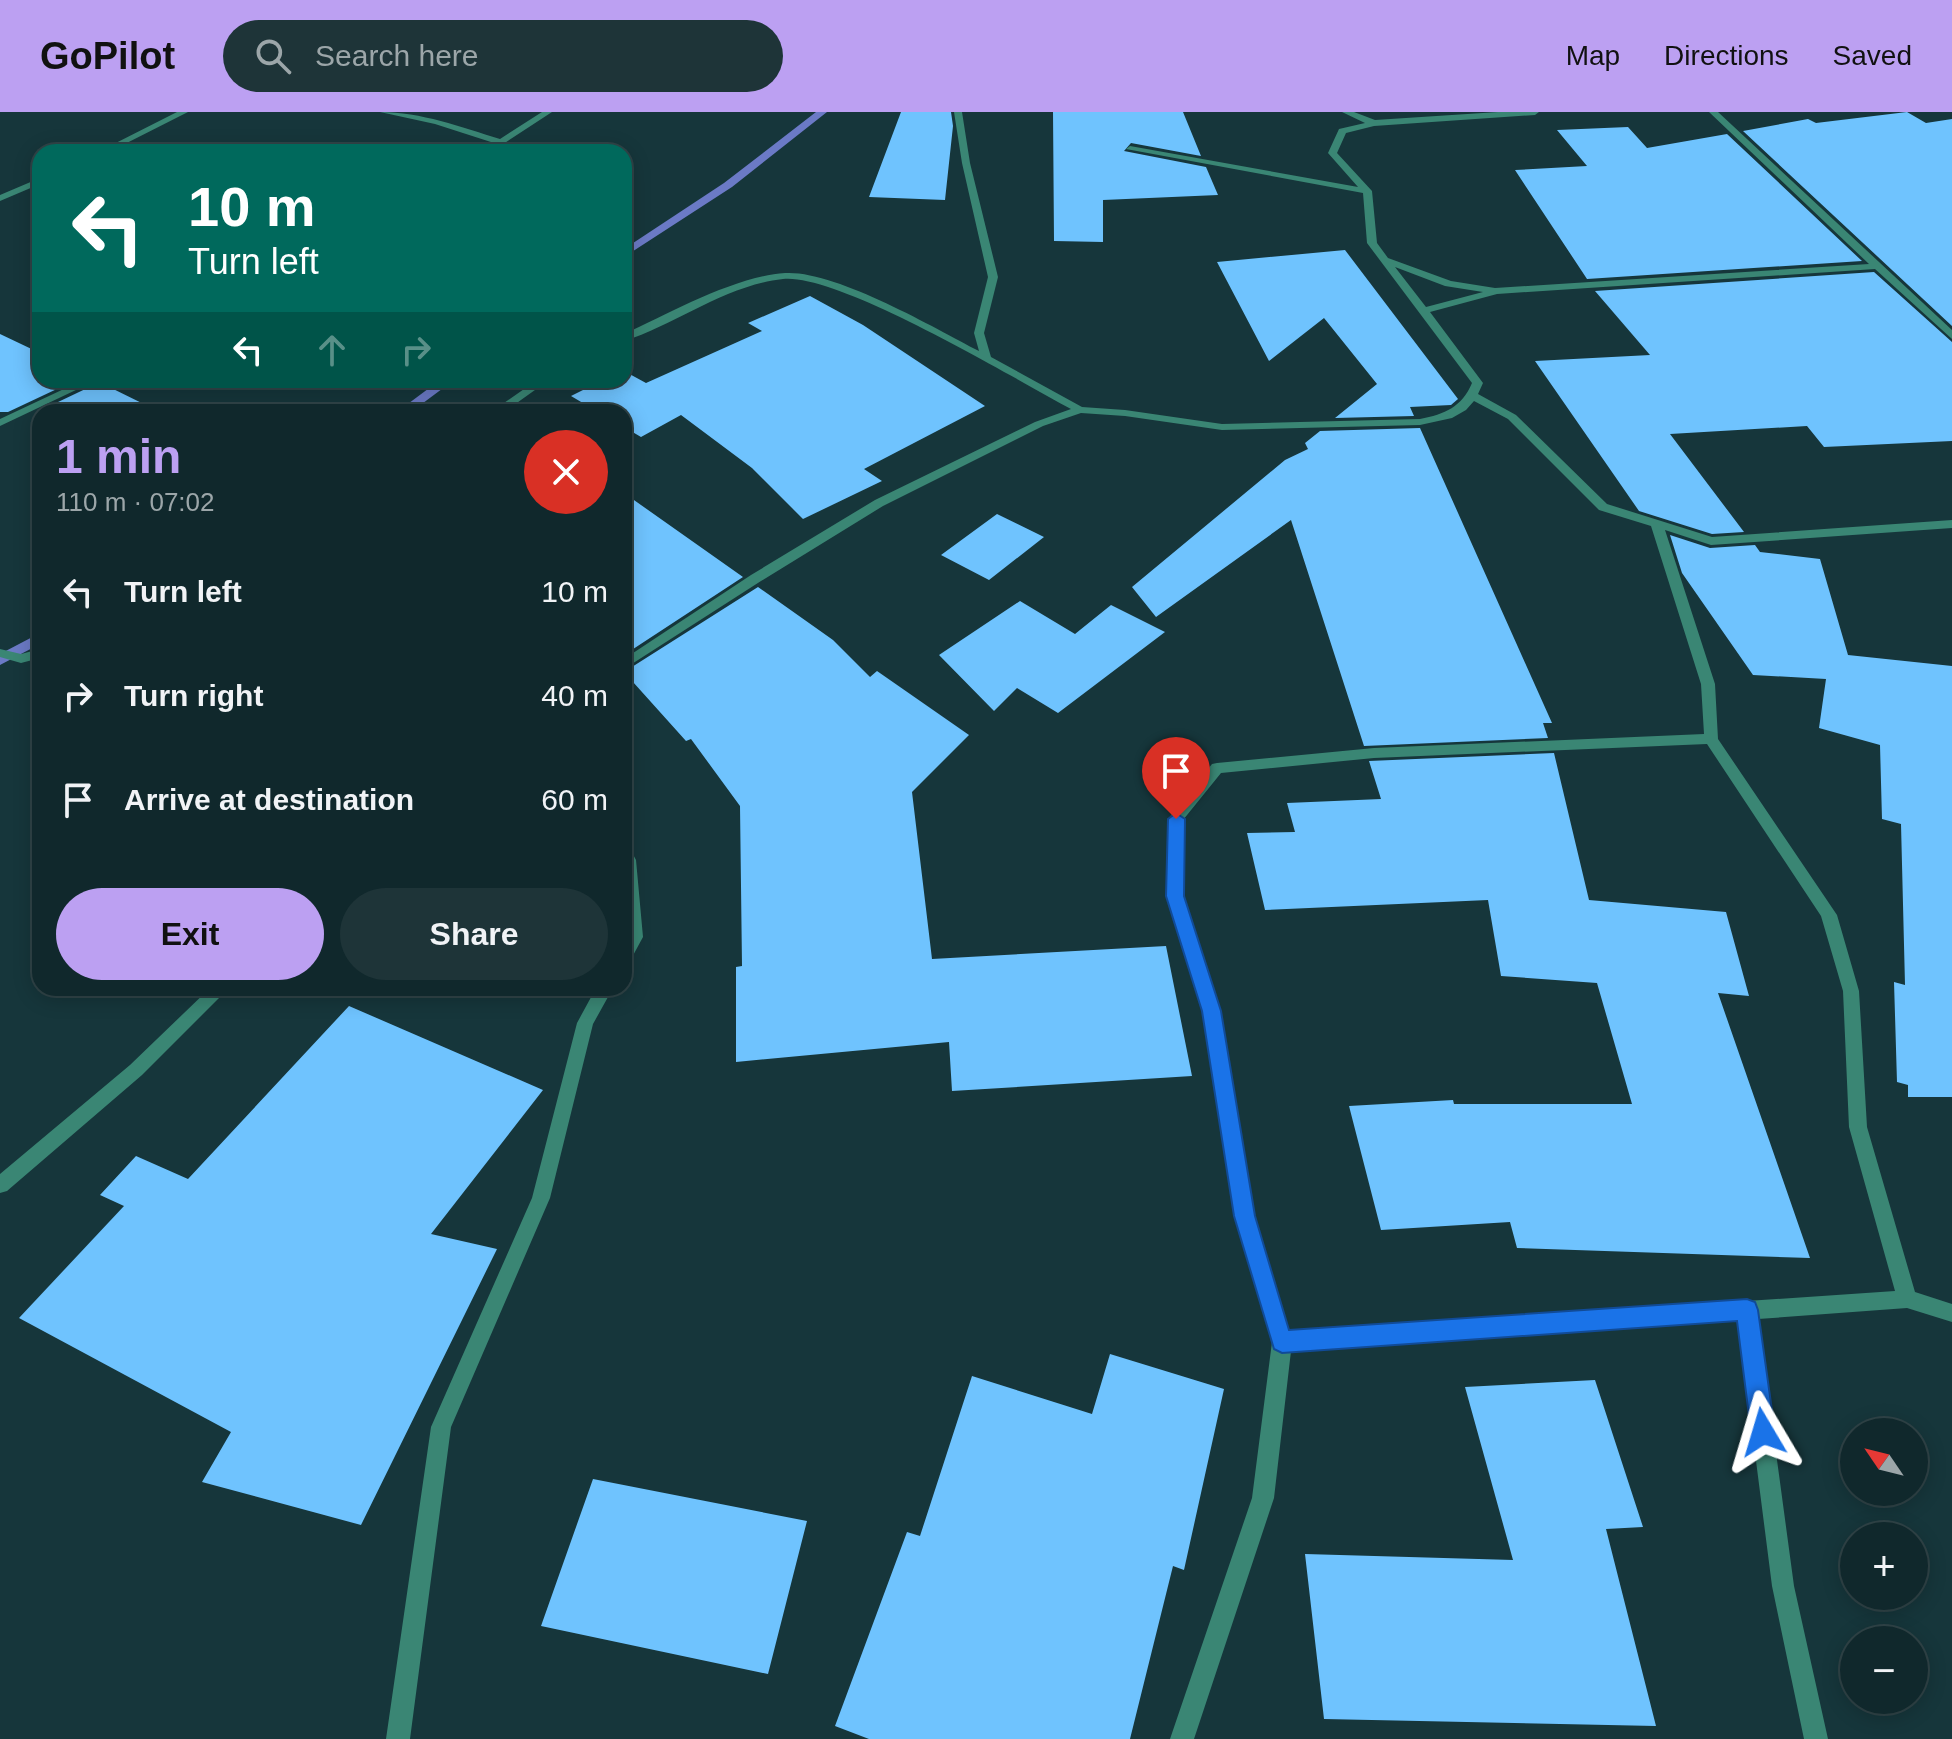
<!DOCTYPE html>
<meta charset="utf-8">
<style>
body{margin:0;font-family:Arial,sans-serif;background:#1e3438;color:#f1f3f6;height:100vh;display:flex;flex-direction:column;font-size:30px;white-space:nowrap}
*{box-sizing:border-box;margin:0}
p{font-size:26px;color:#9ca6a9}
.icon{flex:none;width:44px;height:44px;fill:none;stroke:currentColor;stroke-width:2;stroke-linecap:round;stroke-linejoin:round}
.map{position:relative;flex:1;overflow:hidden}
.panel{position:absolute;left:32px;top:292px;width:600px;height:592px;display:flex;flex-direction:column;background:#10282c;border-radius:24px;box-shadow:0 4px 20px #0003,0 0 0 2px #304448}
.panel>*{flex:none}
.top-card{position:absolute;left:32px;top:32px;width:600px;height:244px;border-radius:24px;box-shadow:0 4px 20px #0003,0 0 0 2px #304448;background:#00695c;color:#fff;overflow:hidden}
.needle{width:52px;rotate:305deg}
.tools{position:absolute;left:1840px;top:1306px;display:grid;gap:16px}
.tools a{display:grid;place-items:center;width:88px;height:88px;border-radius:50%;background:#10282c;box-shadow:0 4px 20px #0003,0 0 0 2px #304448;font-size:40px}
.pin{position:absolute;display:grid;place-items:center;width:68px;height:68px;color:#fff;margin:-82px -34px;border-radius:50% 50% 50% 0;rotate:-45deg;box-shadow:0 0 8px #0007}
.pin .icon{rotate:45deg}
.me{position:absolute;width:88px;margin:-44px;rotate:353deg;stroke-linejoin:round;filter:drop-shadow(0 0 6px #0008)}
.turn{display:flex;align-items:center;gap:28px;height:168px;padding:0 24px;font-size:36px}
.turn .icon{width:104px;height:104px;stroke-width:2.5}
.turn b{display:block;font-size:56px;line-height:68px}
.lanes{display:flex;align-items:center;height:76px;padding:0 24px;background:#0003;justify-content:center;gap:40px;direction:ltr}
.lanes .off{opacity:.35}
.round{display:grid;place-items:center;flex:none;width:84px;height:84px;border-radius:42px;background:#1e3438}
.headline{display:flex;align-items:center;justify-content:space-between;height:136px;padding:0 24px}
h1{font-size:48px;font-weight:800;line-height:60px;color:#bca0f2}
.action{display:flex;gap:16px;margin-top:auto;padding:16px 24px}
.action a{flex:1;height:92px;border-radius:48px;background:#bca0f2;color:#111;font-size:32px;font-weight:800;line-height:92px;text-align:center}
.action a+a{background:#1e3438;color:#f1f3f6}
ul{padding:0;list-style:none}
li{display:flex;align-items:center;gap:24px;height:104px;padding:0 24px}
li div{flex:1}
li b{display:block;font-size:30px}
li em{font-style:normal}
header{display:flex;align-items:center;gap:48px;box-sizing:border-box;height:112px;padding:0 40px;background:#bca0f2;color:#111}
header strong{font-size:38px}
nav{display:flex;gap:44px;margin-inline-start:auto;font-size:28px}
.search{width:560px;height:72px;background:#1e3438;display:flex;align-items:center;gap:20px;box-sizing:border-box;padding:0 28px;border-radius:44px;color:#9ca6a9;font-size:30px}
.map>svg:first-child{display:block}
</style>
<header>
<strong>GoPilot</strong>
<div class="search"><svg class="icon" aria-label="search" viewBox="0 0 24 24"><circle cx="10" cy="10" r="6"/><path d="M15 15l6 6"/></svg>Search here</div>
<nav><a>Map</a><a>Directions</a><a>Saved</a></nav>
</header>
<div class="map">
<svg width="1952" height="1627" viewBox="0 0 1952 1627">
<rect width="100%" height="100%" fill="#16363b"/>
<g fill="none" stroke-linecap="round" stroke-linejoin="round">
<!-- stream -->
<path fill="#6b7ac6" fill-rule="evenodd" d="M816,0h11l-95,75 -108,70v-8l100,-66z
M440,268h14l-43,32h-14z
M40,521v11l-40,21v-11z"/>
</g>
<!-- building -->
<path fill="#6fc3fe" d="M901,0h50l2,14 -8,74 -76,-3z
M1053,0h130l18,44 -70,-13 -7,8 82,16 12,28 -115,5v42l-49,-1z
M1907,0l19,11 26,-4v207l-209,-195 65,-12 8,4z
M1628,15l19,21 80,-14 135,127 -275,18 -72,-109 72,-4 -30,-36z
M1345,138l113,149 -7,6 -41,2 4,9 -79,2 42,-34 -53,-66 -55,43 -52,-99z
M1874,160l78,70v99l-128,6 -17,-21 -137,8 74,98 -32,2 -73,-23 -104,-150 115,-6 -55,-64z
M810,184l53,29 122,81 -121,63 18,12 -79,38 -51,-51 -71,-53 -40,22 -17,-10v-15h-26l-27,-16 32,-16h21v-9l22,12 116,-52 -14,-8z
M0,222l40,19v27h36l-68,32h-8z
M99,270l61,30h-123l61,-29z
M1420,316l132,295h-9l5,15 -184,8 -73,-226 -135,97 -24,-30 153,-127 23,-11 -3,-6 15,-12z
M624,381l119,84 -119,78z
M997,402l47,23 -55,43 -48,-25z
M1670,423l40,13 45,-3 5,7 60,7 28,96 104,11v431h-44v-12l-11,-3 -3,-100 11,3 -4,-161 -19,-5 -2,-74 -61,-17 7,-49 -73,-4 -71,-102z
M758,475l75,53 37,37 7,-6 92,64 -57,57 20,167 234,-13 26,130 -240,15 -3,-49 -213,20v-95l6,-1 -2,-160 -49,-67 -5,2 -62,-69z
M1020,489l55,33 36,-29 54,27 -107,81 -41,-25 -23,23 -55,-56z
M1554,641l35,147 137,12 23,84 -31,-3 92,265 -293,-10 -7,-26 -129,8 -32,-124 104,-6 1,4h178l-35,-121 -96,-7 -13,-76 -223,10 -18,-77 48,-1 -8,-29 94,-4 -12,-38z
M349,894l194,84 -112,144 66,15 -136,276 -159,-43 29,-50 -212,-114 105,-112 -24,-11 36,-39 52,23z
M1110,1242l114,35 -40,181 -11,-4 -43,173h-261l-34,-13 72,-194 13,4 52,-160 120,38z
M1595,1268l48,147 -37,2 50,197 -332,-7 -19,-165 208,6 -48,-173z
M593,1367l214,42 -39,153 -227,-48z"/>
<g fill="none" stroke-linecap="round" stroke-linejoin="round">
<!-- street -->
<path fill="#3a8674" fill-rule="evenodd" d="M177,0h11l-79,40h-11z
M380,0c41,0 81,15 120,27l42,-27h10l-61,40h-10l13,-9 -59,-19z
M954,0h8l8,51 28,114 -14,56 7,24 91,50 43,3 97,14 198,-5c25,-5 42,-12 52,-36l-105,-140 -4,-50 -237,-44 4,-3 228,41 -30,-34 11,-24 26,-6 -23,-11h12l21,8 123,-8h41l-4,3 -161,11 -28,7 -9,20 35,38 5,52 11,15 63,23 44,7 374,-24 -160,-152h9l234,218v9l-77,-70 -378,25 -67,18 53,71 -5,11 38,21 91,89 105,33 240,-17v8l-241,17 -46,-15 50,154 3,55 119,176 22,76 8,136 48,165 37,12v18l-45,-14 -149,11 36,267 34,153h-24l-32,-153 -34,-266 -447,31 -17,147 -80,241h-24l82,-241 20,-156 -36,-126 -32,-205 -37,-115 1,-77 44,-55 5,-1 157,-15 330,-14 -3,-50 -50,-158 -52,-16 -91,-91 -34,-18 -8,9 -14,8 -32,7 -198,5 -97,-14 -44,-3 -38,13 -160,80 -122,75 -137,88v-10l127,-84 124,-75 160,-78 36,-13c-56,-30 -232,-136 -288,-130 -57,6 -106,45 -159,62v-7c46,-21 111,-58 161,-61 50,-3 148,54 194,78l-5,-18 14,-56 -26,-114zM1395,155l50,19 38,6 -57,15zM1707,632l114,172 22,75 6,136 46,164 -606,41 -35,-116 -34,-205 -37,-115v-76l38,-47 153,-15z
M40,66v6l-40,17v-6z
M83,268h14l-97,46v-7z
M537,268h12l-45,32h-13z
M0,537l21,5 19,-5v9l-19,5 -21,-6z
M624,733l5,2 7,13 7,77 -13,24 -6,1v-20l3,-5z
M210,876h19l-87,87 -135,116 -7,2v-19l130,-109z
M596,876h17l-20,36 -43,174 -99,229 -41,312h-24l45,-312 101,-229 45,-175z"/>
</g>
<!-- route -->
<path fill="#1a73e8" stroke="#114b97" stroke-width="2" d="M1176,701l9,6 -1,77 37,115 34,205 34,114 458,-31 8,3 3,8 17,122 -4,9 -8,3 -8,-3 -4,-9 -14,-111 -455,32 -8,-4 -40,-133 -32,-205 -36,-115 2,-77z"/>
</svg>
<div class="tools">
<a><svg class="needle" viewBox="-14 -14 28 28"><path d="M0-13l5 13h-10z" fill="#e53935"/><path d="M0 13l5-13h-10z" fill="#9ca6a9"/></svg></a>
<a>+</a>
<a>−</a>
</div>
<div class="pin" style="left:1176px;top:707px;background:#d93025"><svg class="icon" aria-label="arrive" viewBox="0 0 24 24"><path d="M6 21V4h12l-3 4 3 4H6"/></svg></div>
<svg class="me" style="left:1763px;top:1320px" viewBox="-20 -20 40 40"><path d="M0-17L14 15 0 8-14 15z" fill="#1a73e8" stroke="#fff" stroke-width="4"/></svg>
<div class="top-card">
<div class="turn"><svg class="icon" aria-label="left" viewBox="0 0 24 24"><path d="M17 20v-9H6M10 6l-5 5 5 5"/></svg><div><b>10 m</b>Turn left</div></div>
<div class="lanes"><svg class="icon" aria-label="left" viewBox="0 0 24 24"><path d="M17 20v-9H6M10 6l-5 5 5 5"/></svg><svg class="icon off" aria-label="ahead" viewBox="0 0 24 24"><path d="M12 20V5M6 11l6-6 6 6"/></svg><svg class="icon off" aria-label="right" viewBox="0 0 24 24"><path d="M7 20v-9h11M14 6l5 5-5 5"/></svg></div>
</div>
<section class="panel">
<div class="headline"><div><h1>1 min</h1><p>110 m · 07:02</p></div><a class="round" style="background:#d93025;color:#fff"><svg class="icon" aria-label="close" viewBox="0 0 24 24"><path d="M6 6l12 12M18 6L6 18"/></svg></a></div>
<ul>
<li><svg class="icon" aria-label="left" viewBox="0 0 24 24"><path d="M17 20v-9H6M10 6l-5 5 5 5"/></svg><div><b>Turn left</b></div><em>10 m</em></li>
<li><svg class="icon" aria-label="right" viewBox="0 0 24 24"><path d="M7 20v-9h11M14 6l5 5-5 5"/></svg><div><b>Turn right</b></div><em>40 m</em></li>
<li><svg class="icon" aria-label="arrive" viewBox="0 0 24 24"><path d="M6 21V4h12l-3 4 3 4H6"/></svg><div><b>Arrive at destination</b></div><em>60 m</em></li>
</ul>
<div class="action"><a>Exit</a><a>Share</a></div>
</section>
</div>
